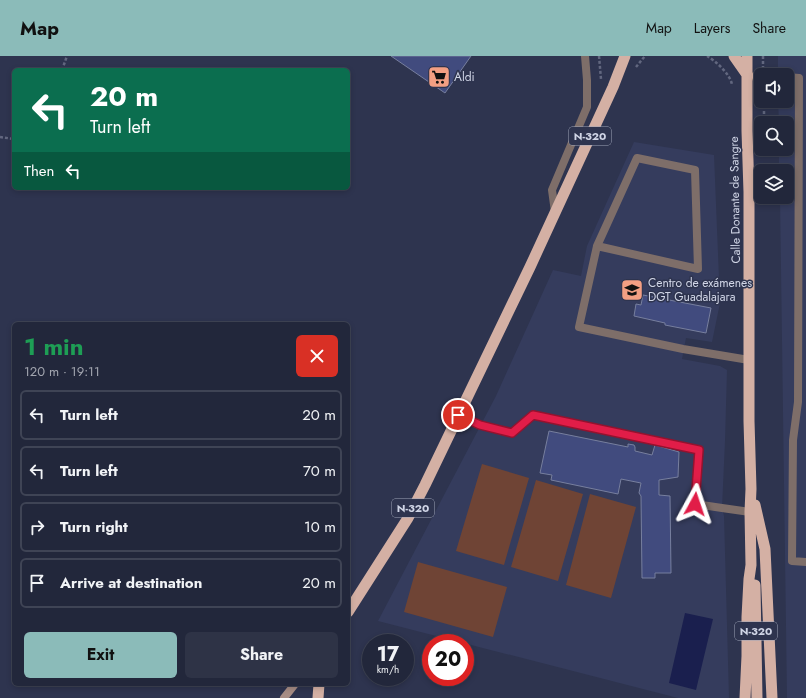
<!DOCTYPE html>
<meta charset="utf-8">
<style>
body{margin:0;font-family:Jost,sans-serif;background:#2e3346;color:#f1f3f6;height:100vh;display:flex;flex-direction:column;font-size:15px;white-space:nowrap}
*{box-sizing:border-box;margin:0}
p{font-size:13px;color:#a2a5af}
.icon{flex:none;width:22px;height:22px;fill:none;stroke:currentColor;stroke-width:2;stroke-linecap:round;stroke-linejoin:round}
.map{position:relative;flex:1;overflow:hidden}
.panel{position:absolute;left:12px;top:266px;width:338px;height:364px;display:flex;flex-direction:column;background:#22273b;border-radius:6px;box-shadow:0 2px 6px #0003,0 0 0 1px #3f4455}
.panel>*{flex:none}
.hud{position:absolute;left:12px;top:12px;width:338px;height:122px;border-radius:6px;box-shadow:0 2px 6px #0003,0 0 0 1px #3f4455;background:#0b6e4f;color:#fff;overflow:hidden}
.controls{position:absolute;left:754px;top:12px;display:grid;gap:8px}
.controls a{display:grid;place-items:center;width:40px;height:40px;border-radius:6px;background:#22273b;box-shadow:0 2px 6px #0003,0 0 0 1px #3f4455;font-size:20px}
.speed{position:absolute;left:362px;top:578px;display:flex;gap:8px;font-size:20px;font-weight:700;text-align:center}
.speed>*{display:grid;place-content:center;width:52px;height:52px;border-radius:50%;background:#22273b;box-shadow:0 2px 6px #0003,0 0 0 1px #3f4455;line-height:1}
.speed small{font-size:10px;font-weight:400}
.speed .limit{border:6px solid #d22;background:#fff;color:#111}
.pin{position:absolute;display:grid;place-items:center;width:34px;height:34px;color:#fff;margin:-17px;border:2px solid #fff;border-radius:50%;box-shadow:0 1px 4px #0007}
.me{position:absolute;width:44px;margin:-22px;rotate:5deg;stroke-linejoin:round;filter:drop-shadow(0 0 3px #0008)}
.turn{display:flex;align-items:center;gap:14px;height:84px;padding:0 12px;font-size:18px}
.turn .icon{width:52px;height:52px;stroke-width:2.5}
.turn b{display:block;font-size:28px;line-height:34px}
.then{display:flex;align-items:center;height:38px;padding:0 12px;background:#0003;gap:8px;font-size:15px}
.round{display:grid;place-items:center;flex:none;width:42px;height:42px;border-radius:6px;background:#2e3346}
.overview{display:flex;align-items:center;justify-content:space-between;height:68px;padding:0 12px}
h1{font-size:24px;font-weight:700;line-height:30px;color:#1e9e55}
.action{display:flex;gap:8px;margin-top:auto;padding:8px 12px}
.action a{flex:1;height:46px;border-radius:6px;background:#8bbbb9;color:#111;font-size:16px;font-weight:700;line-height:46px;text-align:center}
.action a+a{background:#2e3346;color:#f1f3f6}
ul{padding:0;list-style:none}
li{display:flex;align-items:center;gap:12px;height:50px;margin:0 8px 6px;padding:0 4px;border:2px solid #3f4455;border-radius:6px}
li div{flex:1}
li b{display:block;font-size:15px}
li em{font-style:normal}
header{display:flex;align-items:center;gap:24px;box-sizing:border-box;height:56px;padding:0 20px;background:#8bbbb9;color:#111}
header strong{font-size:19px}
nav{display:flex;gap:22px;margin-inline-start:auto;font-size:14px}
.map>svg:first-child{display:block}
</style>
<header>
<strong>Map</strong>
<nav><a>Map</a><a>Layers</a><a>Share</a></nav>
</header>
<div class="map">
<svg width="806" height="642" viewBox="0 0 806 642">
<rect width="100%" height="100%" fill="#2e344f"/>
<!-- built -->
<path fill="#353c5d" d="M778,0h28v642h-19l-7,-501h7v-26h-8v-22h8v-26h-8l-1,-22h9v-26h-9z
M634,86l80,13 6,148 -8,39 -26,-4 -4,21 38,7 7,4 -2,71 -3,67 2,8 5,182h-51l-300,-77 118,-225 57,-126 28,6 6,-30z"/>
<!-- green -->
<path fill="#6f4435" d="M482,408l47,14 -25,87 -48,-14z
M536,424l47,14 -25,87 -47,-14z
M590,438l46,13 -25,91 -45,-13z
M418,506l89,25 -14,50 -89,-25z"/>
<!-- water -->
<path fill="#1a1f4e" d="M685,557l28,6 -17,71 -27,-7z"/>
<!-- building -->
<path fill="#414b7e" stroke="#777f9e" d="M391,0h80l-26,37z
M643,239l68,13 -5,25 -41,-8v-2l-31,-7 2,-12 5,1z
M549,375l79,16v-3l6,1 1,2v4l17,4 3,-10 24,7 -1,25 -19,3v15l11,1 1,77h-16v5h-13l-1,-82 -2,-3 2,-10 -20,-4 -3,15 -67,-14 1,-5 -12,-2z"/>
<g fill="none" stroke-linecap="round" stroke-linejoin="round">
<!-- path -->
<path stroke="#62677f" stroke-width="2.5" stroke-dasharray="3 2" stroke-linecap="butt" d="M599,0l2,23
M707,0c9,5 24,19 25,29
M763,0v11
M636,11l9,-11
M62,14l5,-14
M764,45v22
M0,81l14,2"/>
<!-- service -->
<path stroke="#7e6e69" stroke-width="8" d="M748,20l13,1
M787,21l12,1 -1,324 -5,38 -1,121 14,1
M597,190l40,-88 58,12 3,99 -101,-23 -18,81 104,22 66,11
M458,359l22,10 32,8 21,-18 166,35 -4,54 27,4 28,4"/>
<!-- tertiary -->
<path stroke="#7e6e69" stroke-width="8" d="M555,156l-3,-22 35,-83v-27l-2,-24"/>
<!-- secondary -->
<path stroke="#a78d85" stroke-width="8" d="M284,642l11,-14"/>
<!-- trunk -->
<path stroke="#d4b0a4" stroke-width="11" d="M734,0l14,20
M755,449l10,44 7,149
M755,529l2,113
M348,556l60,-94 17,-33 105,-218 83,-180 12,-31
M318,642l1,-14
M745,642l2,-42v-39l2,-38 2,-14 -1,-53 1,-23 -2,-68v-229l-2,-61v-75"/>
</g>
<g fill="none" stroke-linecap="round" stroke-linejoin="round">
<!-- route casing -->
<g stroke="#92132f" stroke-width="10">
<path id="route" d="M458,359l22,10 32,8 21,-18 166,35 -4,54"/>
</g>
<!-- route -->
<use href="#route" stroke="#e11d48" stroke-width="7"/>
</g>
<!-- icons -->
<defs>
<g id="supermarket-square" transform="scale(1.15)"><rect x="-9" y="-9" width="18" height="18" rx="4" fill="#f39f83" stroke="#2e344f"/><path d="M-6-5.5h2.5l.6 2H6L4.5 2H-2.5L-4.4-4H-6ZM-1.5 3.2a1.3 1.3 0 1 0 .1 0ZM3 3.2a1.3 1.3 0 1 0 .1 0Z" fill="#111"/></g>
<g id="university-square" transform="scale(1.15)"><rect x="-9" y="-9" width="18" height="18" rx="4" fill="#f39f83" stroke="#2e344f"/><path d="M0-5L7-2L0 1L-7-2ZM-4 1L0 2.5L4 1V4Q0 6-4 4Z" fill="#111"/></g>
</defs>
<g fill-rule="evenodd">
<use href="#supermarket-square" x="439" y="21"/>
<use href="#university-square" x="632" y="234"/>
</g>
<g text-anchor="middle" stroke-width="3" stroke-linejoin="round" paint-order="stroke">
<!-- shield labels -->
<g fill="#2e344f" stroke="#9fa5b9" stroke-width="1">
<rect x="569" y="71" width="42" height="18" rx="3"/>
<rect x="392" y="443" width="42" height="18" rx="3"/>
<rect x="735" y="566" width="42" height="18" rx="3"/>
</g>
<g font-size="11" font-weight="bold" fill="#d0d5e6">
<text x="590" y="84">N-320</text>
<text x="413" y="456">N-320</text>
<text x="756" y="579">N-320</text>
</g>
<!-- poi labels -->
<g font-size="12" fill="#d0d5e6" stroke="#2e344f" text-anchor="start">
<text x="454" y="25">Aldi</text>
<text x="648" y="231">Centro de exámenes<tspan x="648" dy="14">DGT Guadalajara</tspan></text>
</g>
<!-- street labels -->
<g font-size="12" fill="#d0d5e6" stroke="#2e344f">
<text transform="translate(735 144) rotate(-91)" y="4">Calle Donante de Sangre</text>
</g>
</g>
</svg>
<div class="controls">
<a><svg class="icon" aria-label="sound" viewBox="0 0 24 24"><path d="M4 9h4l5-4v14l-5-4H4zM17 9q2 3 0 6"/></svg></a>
<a><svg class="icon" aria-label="search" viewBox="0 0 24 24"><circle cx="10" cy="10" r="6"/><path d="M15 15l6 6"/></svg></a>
<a><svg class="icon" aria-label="layers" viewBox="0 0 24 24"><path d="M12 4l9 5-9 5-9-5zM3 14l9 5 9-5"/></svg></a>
</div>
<div class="speed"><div>17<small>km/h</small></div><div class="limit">20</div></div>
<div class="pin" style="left:458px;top:359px;background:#d93025"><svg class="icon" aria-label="arrive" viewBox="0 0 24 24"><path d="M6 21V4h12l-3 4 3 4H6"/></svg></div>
<svg class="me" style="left:695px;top:448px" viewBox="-20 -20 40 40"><path d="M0-17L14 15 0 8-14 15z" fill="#e11d48" stroke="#fff" stroke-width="4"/></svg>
<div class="hud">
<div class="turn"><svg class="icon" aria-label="left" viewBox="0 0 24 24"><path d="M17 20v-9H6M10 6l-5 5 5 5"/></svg><div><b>20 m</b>Turn left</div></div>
<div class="then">Then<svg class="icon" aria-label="left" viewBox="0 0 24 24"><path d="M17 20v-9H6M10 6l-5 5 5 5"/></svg></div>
</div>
<section class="panel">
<div class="overview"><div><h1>1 min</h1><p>120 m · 19:11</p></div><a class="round" style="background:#d93025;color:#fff"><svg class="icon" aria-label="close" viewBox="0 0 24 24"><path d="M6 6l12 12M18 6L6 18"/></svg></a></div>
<ul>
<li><svg class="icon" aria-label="left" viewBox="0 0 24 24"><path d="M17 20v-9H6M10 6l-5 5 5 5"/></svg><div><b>Turn left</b></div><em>20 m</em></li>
<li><svg class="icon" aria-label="left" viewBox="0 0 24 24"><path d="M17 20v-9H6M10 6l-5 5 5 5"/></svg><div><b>Turn left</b></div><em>70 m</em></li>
<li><svg class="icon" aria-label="right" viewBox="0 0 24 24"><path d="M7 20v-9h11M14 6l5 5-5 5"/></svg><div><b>Turn right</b></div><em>10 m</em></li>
<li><svg class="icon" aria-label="arrive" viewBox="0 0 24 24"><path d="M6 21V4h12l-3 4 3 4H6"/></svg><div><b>Arrive at destination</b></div><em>20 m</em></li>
</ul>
<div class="action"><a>Exit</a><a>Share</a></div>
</section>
</div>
